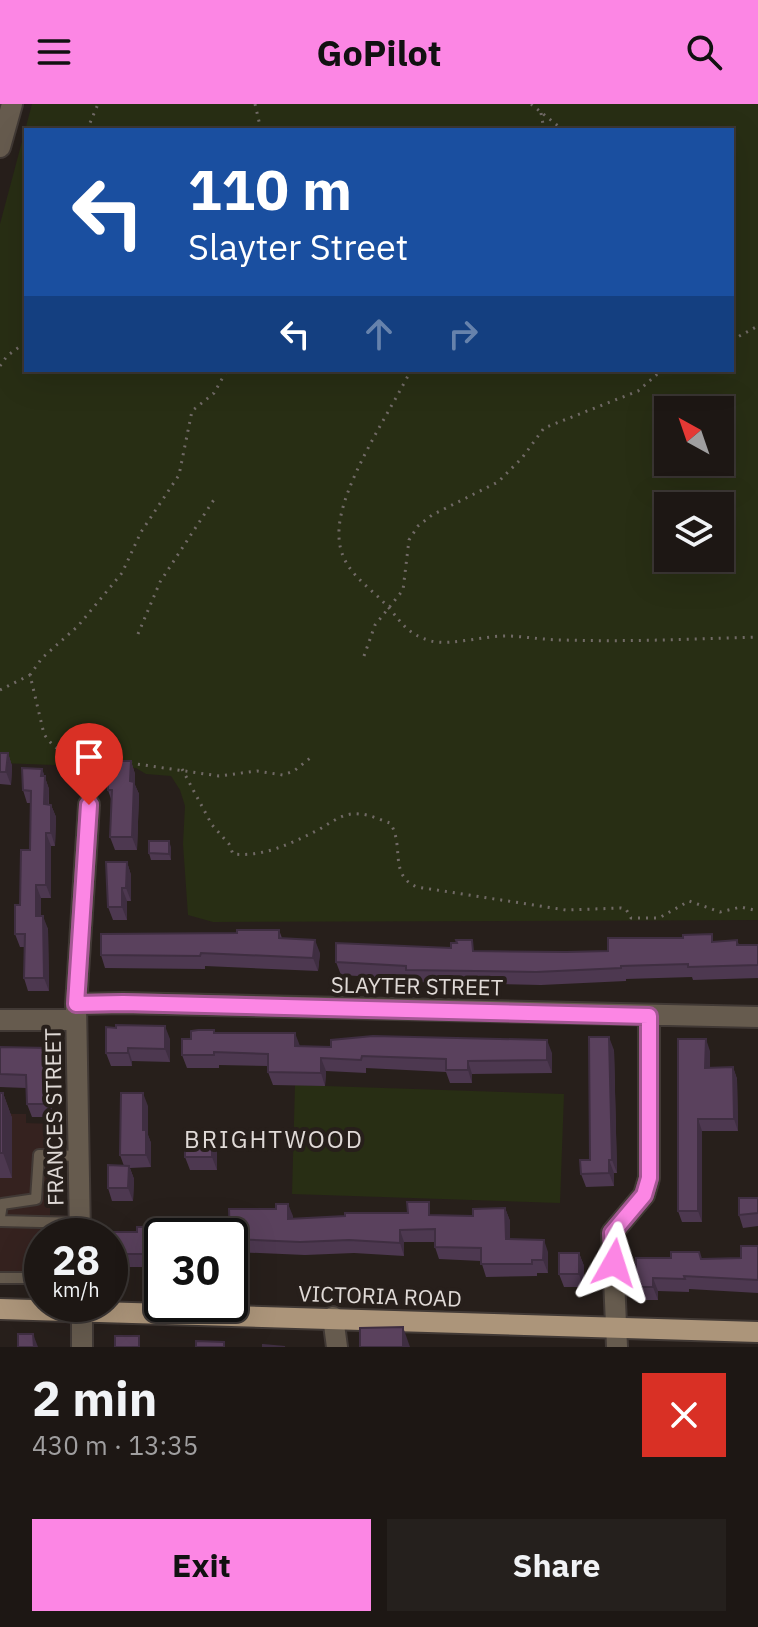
<!DOCTYPE html>
<meta charset="utf-8">
<style>
body{margin:0;font-family:"IBM Plex Sans",sans-serif;background:#25201d;color:#f1f3f6;height:100vh;display:flex;flex-direction:column;font-size:30px;white-space:nowrap}
*{box-sizing:border-box;margin:0}
p{font-size:26px;color:#a09fa0}
.icon{flex:none;width:44px;height:44px;fill:none;stroke:currentColor;stroke-width:2;stroke-linecap:round;stroke-linejoin:round}
.map{position:relative;height:1243px;overflow:hidden}
.details{display:flex;flex-direction:column;background:#1d1714;flex:1}
.details>*{flex:none}
.hud{position:absolute;left:24px;top:24px;width:710px;height:244px;border-radius:0px;box-shadow:0 8px 32px #0002,0 0 0 2px #3b3634;background:#1a4fa0;color:#fff;overflow:hidden}
.needle{width:52px;rotate:320deg}
.buttons{position:absolute;left:654px;top:292px;display:grid;gap:16px}
.buttons a{display:grid;place-items:center;width:80px;height:80px;border-radius:0px;background:#1d1714;box-shadow:0 8px 32px #0002,0 0 0 2px #3b3634;font-size:40px}
.speed{position:absolute;left:24px;top:1114px;display:flex;gap:16px;font-size:40px;font-weight:700;text-align:center}
.speed>*{display:grid;place-content:center;width:104px;height:104px;border-radius:50%;background:#1d1714;box-shadow:0 8px 32px #0002,0 0 0 2px #3b3634;line-height:1}
.speed small{font-size:20px;font-weight:400}
.speed .limit{border:4px solid #111;border-radius:12px;background:#fff;color:#111}
.pin{position:absolute;display:grid;place-items:center;width:68px;height:68px;color:#fff;margin:-82px -34px;border-radius:50% 50% 50% 0;rotate:-45deg;box-shadow:0 0 8px #0007}
.pin .icon{rotate:45deg}
.me{position:absolute;width:88px;margin:-44px;rotate:6deg;stroke-linejoin:round;filter:drop-shadow(0 0 6px #0008)}
.turn{display:flex;align-items:center;gap:28px;height:168px;padding:0 32px;font-size:36px}
.turn .icon{width:104px;height:104px;stroke-width:2.5}
.turn b{display:block;font-size:56px;line-height:68px}
.lanes{display:flex;align-items:center;height:76px;padding:0 32px;background:#0003;justify-content:center;gap:40px;direction:ltr}
.lanes .off{opacity:.35}
.round{display:grid;place-items:center;flex:none;width:84px;height:84px;border-radius:0px;background:#25201d}
.head{display:flex;align-items:center;justify-content:space-between;height:136px;padding:0 32px}
h1{font-size:48px;font-weight:700;line-height:60px}
.cta{display:flex;gap:16px;margin-top:auto;padding:16px 32px}
.cta a{flex:1;height:92px;border-radius:0px;background:#fc86e4;color:#111;font-size:32px;font-weight:700;line-height:92px;text-align:center}
.cta a+a{background:#25201d;color:#f1f3f6}
header{display:flex;justify-content:space-between;align-items:center;height:104px;padding:0 32px;background:#fc86e4;color:#111;font-size:36px;font-weight:700}
.map>svg:first-child{display:block}
</style>
<header><svg class="icon" aria-label="menu" viewBox="0 0 24 24"><path d="M4 6h16M4 12h16M4 18h16"/></svg>GoPilot<svg class="icon" aria-label="search" viewBox="0 0 24 24"><circle cx="10" cy="10" r="6"/><path d="M15 15l6 6"/></svg></header>
<div class="map">
<svg width="758" height="1243" viewBox="0 0 758 1243">
<rect width="100%" height="100%" fill="#271f1b"/>
<!-- commercial -->
<path fill="#35221f" d="M0,1010h26v9l26,1 -2,91 21,1v20h-29v47h-42z"/>
<!-- green -->
<path fill="#282e14" fill-rule="evenodd" d="M32,0h726v816l-545,2 -25,-7 -5,-71 2,-38 -5,-16 -9,-14 -25,-2 -10,-6 -136,-5v-539zM26,26h706v240h-706zM668,306h52v52h-52zM668,402h52v52h-52z
M295,981l269,9 -4,109 -268,-9z"/>
<g fill="none" stroke-linecap="round" stroke-linejoin="round">
<!-- service casing -->
<g stroke="#413935" stroke-width="14">
<path id="service" d="M0,1113l2,-13 34,-5 3,-44 40,1
M0,1117l80,2
M0,1174h42"/>
</g>
<!-- minor casing -->
<g stroke="#413935" stroke-width="24">
<path id="minor" d="M0,43l12,-43
M76,900l47,-1 635,14
M0,916h76
M80,1132l-4,-232 13,-199
M82,1200v43
M617,1243l-5,-114 32,-38 5,-17v-162"/>
</g>
<!-- tertiary casing -->
<g stroke="#413935" stroke-width="24">
<path id="tertiary" d="M333,1213l4,30"/>
</g>
<!-- primary casing -->
<g stroke="#413935" stroke-width="24">
<path id="primary" d="M0,1205l758,23"/>
</g>
<!-- path -->
<path stroke="#716a66" stroke-width="3" stroke-dasharray="2 6" stroke-linecap="butt" d="M255,0l6,26
M531,0l32,26
M541,9l3,17
M87,26l11,-26
M732,236l26,-14
M0,262l7,-10 19,-14
M411,266c-21,42 -70,114 -72,160 -2,40 28,53 50,78 14,16 18,26 42,33 21,5 55,-6 78,-5 19,1 37,4 55,4 65,2 129,-1 194,-3
M138,530l22,-52 55,-84
M364,552l11,-31 28,-35 6,-50 9,-14 14,-11 66,-33 24,-24 22,-30 94,-37 24,-21
M0,586l30,-15
M111,657c-28,-2 -51,-2 -67,-27l-14,-59 12,-17 36,-32 44,-53 19,-41 38,-57 13,-64 22,-18 13,-23
M130,659l89,13 38,-5 26,4 11,-4 20,-16
M182,665l30,56 17,19 4,10c31,3 57,-10 85,-24 13,-7 25,-18 41,-16 10,0 21,6 31,9 15,22 -2,52 27,64l149,23 55,-2 5,1 5,9h28l30,-17 31,11 21,-5 17,4"/>
<!-- service -->
<use href="#service" stroke="#665b4e" stroke-width="10"/>
<!-- minor -->
<use href="#minor" stroke="#665b4e" stroke-width="20"/>
<!-- tertiary -->
<use href="#tertiary" stroke="#665b4e" stroke-width="20"/>
<!-- primary -->
<use href="#primary" stroke="#ac957a" stroke-width="20"/>
</g>
<!-- wall -->
<path fill="#4d3850" d="M0,649h8l4,13 -1,19 -11,-1z
M131,657l4,13v11l4,9 -2,56h-22l-5,-13 1,-38 -3,-9z
M42,665l7,20v16h2l5,12 -1,29h-4v52h-10v18l7,13 1,62h-21l-4,-13v-31h-4l-5,-13 15,-84 1,-47h-4l-4,-13z
M171,743v13h-20l-2,-7z
M127,758l4,13v26h-4v19h-14l-5,-13z
M279,826l3,8 38,15 -2,18 -113,-5v3l-100,-1 -4,-13 136,-22z
M737,836l2,5h19v33l-65,2 -1,-3 -66,2v2l-85,4 -131,-3 -1,-3 -68,-4 -5,-13 140,-11h132z
M116,924l54,11v23l-38,-1v5h-21l-5,-13z
M215,929l85,13 252,7v20l-80,1v9h-22l-4,-11 -80,-4v5l-40,-2 -1,15 -52,-1 -5,-13v-6l-49,-1v3h-32l-5,-13z
M0,943l48,1 4,13v56h-20l-5,-13 -1,-16 -26,-1z
M614,946l3,123h-3v13l-28,1 -5,-13 9,-14z
M710,947v17l23,-1 4,12 1,52h-36v91h-20l-4,-11z
M0,989h3l9,25v60h-12z
M148,1002v29l3,8v24l-21,1 4,11 -1,22h-21l-4,-13 16,-22 -4,-11z
M217,1046v20h-27l-5,-13z
M758,1094v28l-15,2 -4,-13z
M288,1100l5,15 141,-4 39,1 32,-8 5,13v18l38,13v21h-11v3l-51,1 -5,-16 -42,-2 -4,-12v-5h-31v14l-50,-3 -49,2 -70,-3 -5,-13 46,-30z
M110,1132h52v31h-48l-4,-10z
M758,1142v47l-69,-4v3l-31,-1v9h-17l-5,-13v-29h105z
M579,1149l5,13 -1,21h-19l-5,-13z"/>
<!-- shaded-wall -->
<path fill="#3f2e41" d="M8,649l4,13 -1,19 -5,-13z
M131,657l4,13v11l4,9 -2,56 -5,-13z
M42,665l7,20 -1,28 -4,-13z
M51,701l5,12 -1,29 -4,-13z
M46,729l5,13v52l-5,-13z
M169,737l2,6v13l-2,-6z
M127,758l4,13v26l-5,-13z
M36,781l5,13v31l-5,-13z
M122,784l5,13v19l-5,-13z
M43,812l5,13 1,62 -5,-13z
M315,836l5,13 -2,18 -5,-13z
M165,922l5,13v23l-5,-13z
M295,929l5,13h-5z
M609,933l5,13 3,123 -5,-13z
M706,935l4,12v28l-5,-11z
M547,936l5,13v20l-5,-13z
M48,944l4,13v56l-5,-13z
M128,944l4,13v5l-4,-13z
M321,954l5,13 -1,15 -4,-13z
M468,957l4,13v9l-4,-13z
M733,963l4,12 1,52 -4,-12z
M3,989l9,25v60l-9,-25z
M143,989l5,13v29l3,8v24l-5,-12 -3,-25z
M698,1015l4,12v91l-4,-11z
M212,1033l5,13v20l-5,-13z
M609,1056l5,13v13l-5,-13z
M129,1062l5,13 -1,22 -5,-13z
M288,1100l5,12v16l-5,-13z
M505,1104l5,13v31l-4,-13z
M400,1126l4,12v14l-4,-13z
M544,1136l4,12v21l-5,-13z
M579,1149l5,13 -1,21 -4,-13z
M653,1174l5,13v9l-5,-13z
M403,1223l7,20h-7z
M33,1230l5,13h-4z"/>
<!-- building -->
<path fill="#5a415d" stroke="#3f2e41" stroke-width="2" d="M0,649h8l-2,19h-6z
M108,657h23l-1,20 4,1 -2,55h-22l2,-47h-4z
M22,664l20,1 -1,7h4l-1,28 7,1v28h-5v52h-10v31h7l1,62h-20l1,-44h-10v-29h5l1,-55h9l1,-59 -8,-1z
M149,737h20v13l-20,-1z
M106,758h21l-1,26h-4v19h-14z
M237,826h42v8l36,2 -2,18 -112,-5 -1,3 -99,-1v-21l136,-1z
M712,830v8l25,-2v5h21v20l-70,2v-3l-67,2v2l-85,4 -130,-2v-4l-70,-4v-19l115,5v-5h6l-1,-3h16l1,11 93,1 42,-1v-13h75v-3z
M116,921l49,1v23l-37,-1v5h-22v-26l10,1z
M198,926h16v3h81v13l36,1v-7l42,-4 174,4v20l-79,1v9h-22v-11l-84,-3 -1,4 -40,-2v15l-53,-1v-18l-54,-2v3h-32v-16h9v-8z
M589,933h20l3,123h-3v13l-28,1 -1,-14h10z
M678,935h28l-1,29 28,-1 1,52h-36v92h-20z
M0,943l48,1 -1,56h-20l-1,-29 -26,-1z
M0,989h3v60h-3z
M121,989h22v37h3v25h-26z
M185,1033h27v20h-27z
M108,1061l21,1 -1,22h-20z
M739,1094h19v15l-19,2z
M407,1098h22v13l44,1v-7l32,-1 1,31 38,1 -1,20h-11v4h-51v-16l-46,-1v-18l-35,1v13l-51,-3 -49,2 -70,-3 -1,-30h47v-5h12v15l57,-3v-3h63z
M137,1123h28v9h-3v18h-52l-1,-22h28z
M741,1142h17v34l-74,-4 1,3 -32,-1v9h-17v-29h35v-6h28l2,7 40,-1z
M559,1149h20v21h-20z
M403,1223v20h-43v-19z
M18,1230h15l1,13h-16z
M115,1232h24v11h-24z
M196,1237l28,1v5h-28z
M263,1241l22,2h-22z"/>
<g fill="none" stroke-linecap="round" stroke-linejoin="round">
<!-- route casing -->
<g stroke="#a45794" stroke-width="20">
<path id="route" d="M89,701l-13,199 47,-1 526,13v162l-5,17 -32,38 2,30"/>
</g>
<!-- route -->
<use href="#route" stroke="#fc86e4" stroke-width="14"/>
</g>
<g text-anchor="middle" stroke-width="8" stroke-linejoin="round" paint-order="stroke">
<!-- street labels -->
<g font-size="22" fill="#e0dad7" stroke="#271f1b">
<text transform="translate(417 882) rotate(1)" y="8">SLAYTER STREET</text>
<text transform="translate(54 1013) rotate(-91)" y="8">FRANCES STREET</text>
<text transform="translate(380 1192) rotate(2)" y="8">VICTORIA ROAD</text>
</g>
<!-- neighbourhood labels -->
<g font-size="24" letter-spacing="2" fill="#e0dad7" stroke="#271f1b">
<text x="274" y="1044">BRIGHTWOOD</text>
</g>
</g>
</svg>
<div class="buttons">
<a><svg class="needle" viewBox="-14 -14 28 28"><path d="M0-13l5 13h-10z" fill="#e53935"/><path d="M0 13l5-13h-10z" fill="#a09fa0"/></svg></a>
<a><svg class="icon" aria-label="layers" viewBox="0 0 24 24"><path d="M12 4l9 5-9 5-9-5zM3 14l9 5 9-5"/></svg></a>
</div>
<div class="speed"><div>28<small>km/h</small></div><div class="limit">30</div></div>
<div class="pin" style="left:89px;top:701px;background:#d93025"><svg class="icon" aria-label="arrive" viewBox="0 0 24 24"><path d="M6 21V4h12l-3 4 3 4H6"/></svg></div>
<svg class="me" style="left:614px;top:1159px" viewBox="-20 -20 40 40"><path d="M0-17L14 15 0 8-14 15z" fill="#fc86e4" stroke="#fff" stroke-width="4"/></svg>
<div class="hud">
<div class="turn"><svg class="icon" aria-label="left" viewBox="0 0 24 24"><path d="M17 20v-9H6M10 6l-5 5 5 5"/></svg><div><b>110 m</b>Slayter Street</div></div>
<div class="lanes"><svg class="icon" aria-label="left" viewBox="0 0 24 24"><path d="M17 20v-9H6M10 6l-5 5 5 5"/></svg><svg class="icon off" aria-label="ahead" viewBox="0 0 24 24"><path d="M12 20V5M6 11l6-6 6 6"/></svg><svg class="icon off" aria-label="right" viewBox="0 0 24 24"><path d="M7 20v-9h11M14 6l5 5-5 5"/></svg></div>
</div>
</div>
<section class="details">
<div class="head"><div><h1>2 min</h1><p>430 m · 13:35</p></div><a class="round" style="background:#d93025;color:#fff"><svg class="icon" aria-label="close" viewBox="0 0 24 24"><path d="M6 6l12 12M18 6L6 18"/></svg></a></div>
<div class="cta"><a>Exit</a><a>Share</a></div>
</section>
